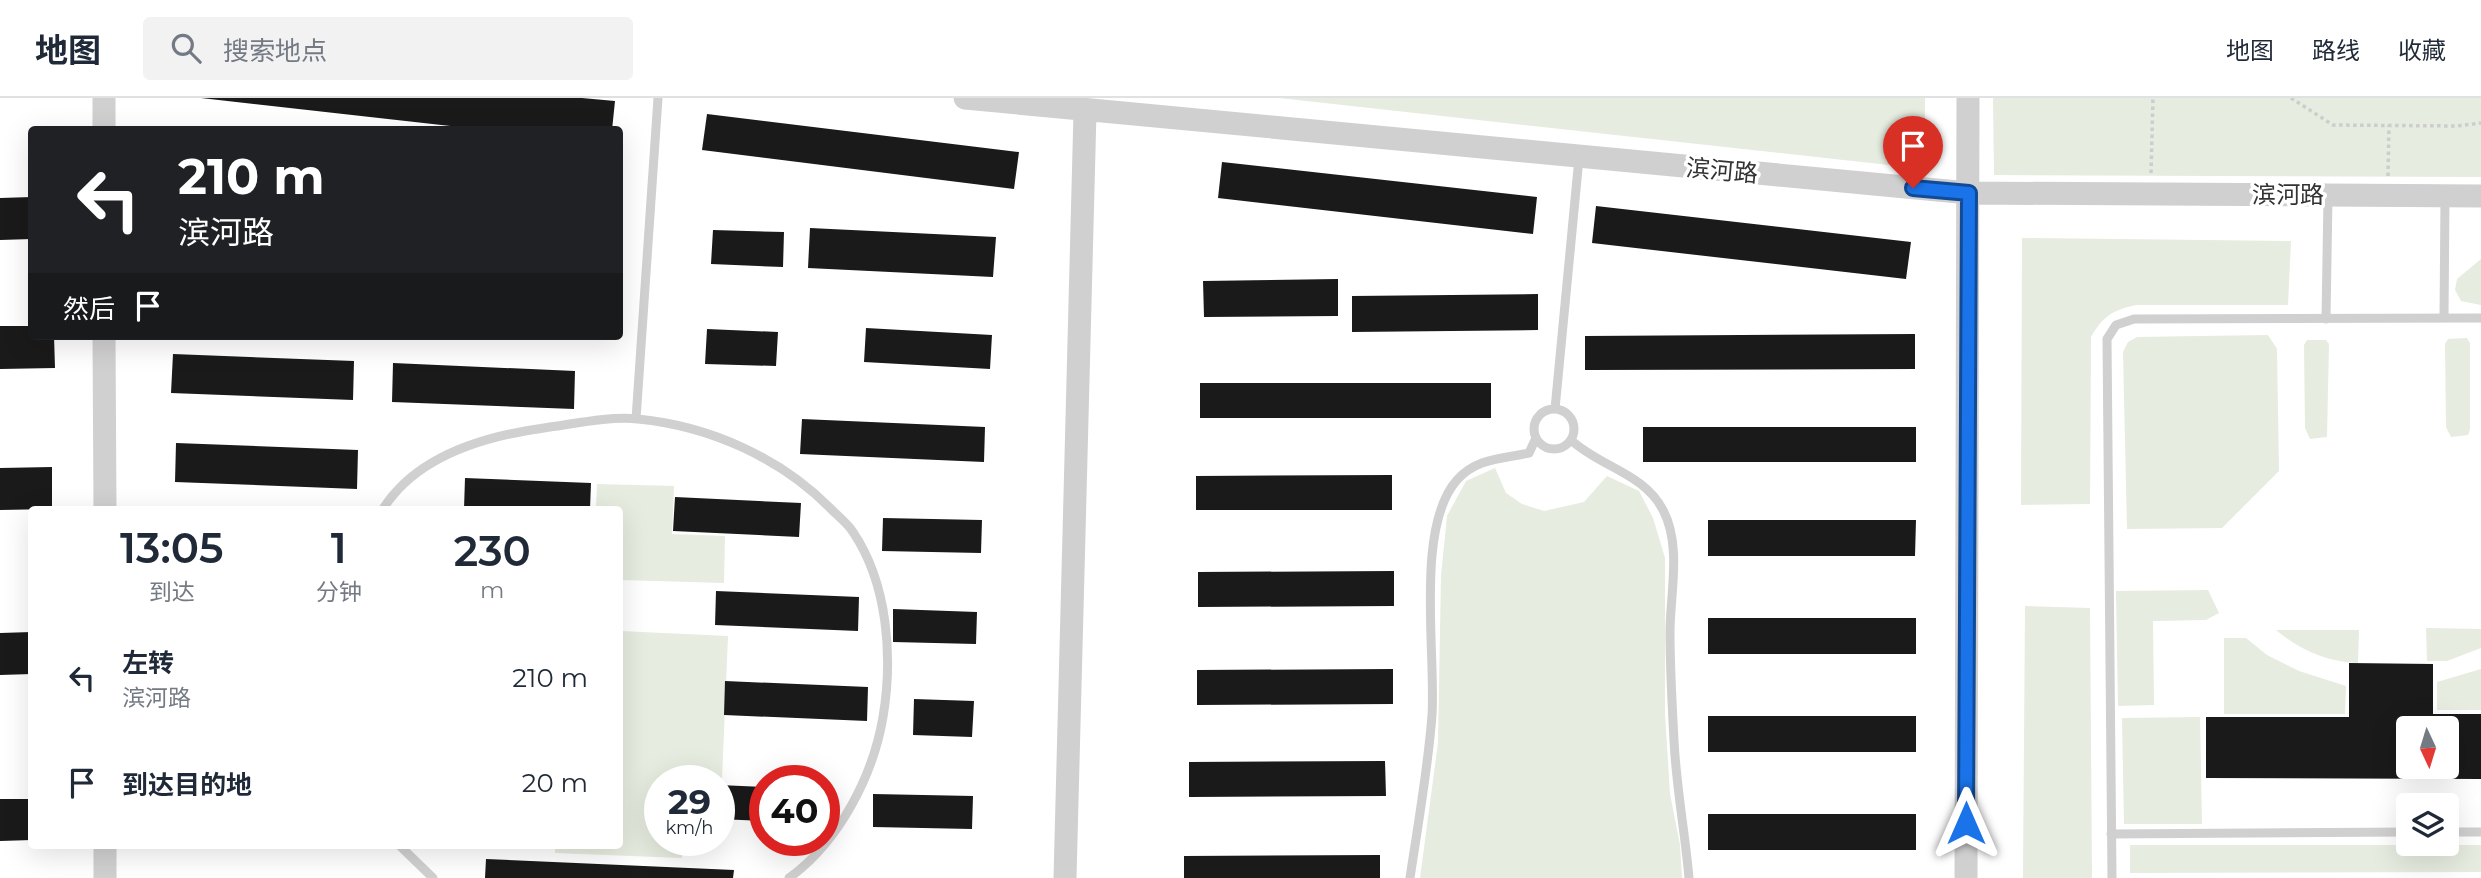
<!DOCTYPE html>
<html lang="zh">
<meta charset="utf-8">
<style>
body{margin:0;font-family:Montserrat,"Noto Sans SC",sans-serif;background:#f2f2f3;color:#1f2937;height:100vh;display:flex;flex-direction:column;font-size:26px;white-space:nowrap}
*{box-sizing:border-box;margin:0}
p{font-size:23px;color:#747a83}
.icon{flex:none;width:38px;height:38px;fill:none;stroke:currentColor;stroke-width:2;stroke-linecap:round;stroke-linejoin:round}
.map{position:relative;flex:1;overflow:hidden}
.drawer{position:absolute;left:28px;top:408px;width:595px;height:343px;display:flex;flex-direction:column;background:#fff;border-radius:7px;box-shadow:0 7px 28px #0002}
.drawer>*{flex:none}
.banner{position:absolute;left:28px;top:28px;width:595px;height:214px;border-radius:7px;box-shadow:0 7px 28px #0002;background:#202124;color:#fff;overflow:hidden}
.needle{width:46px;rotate:176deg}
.tools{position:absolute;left:2396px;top:618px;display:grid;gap:14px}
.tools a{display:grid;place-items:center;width:63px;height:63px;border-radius:7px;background:#fff;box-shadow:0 7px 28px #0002;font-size:35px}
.speed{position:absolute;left:644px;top:667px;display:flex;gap:14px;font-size:35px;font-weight:700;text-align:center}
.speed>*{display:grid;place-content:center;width:91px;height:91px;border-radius:50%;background:#fff;box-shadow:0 7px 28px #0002;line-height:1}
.speed small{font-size:18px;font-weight:400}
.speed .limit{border:10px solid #d22;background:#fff;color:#111}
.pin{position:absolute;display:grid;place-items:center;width:60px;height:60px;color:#fff;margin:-72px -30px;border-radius:50% 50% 50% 0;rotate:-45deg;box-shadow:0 0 7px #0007}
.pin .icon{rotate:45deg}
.me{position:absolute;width:77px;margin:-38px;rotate:0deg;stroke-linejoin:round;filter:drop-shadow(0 0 5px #0008)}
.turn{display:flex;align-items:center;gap:24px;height:147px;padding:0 35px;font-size:32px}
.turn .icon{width:91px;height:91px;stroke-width:2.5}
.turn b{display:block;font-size:49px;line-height:60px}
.then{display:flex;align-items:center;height:66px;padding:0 35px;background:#0003;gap:14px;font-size:26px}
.eta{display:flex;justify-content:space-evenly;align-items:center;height:119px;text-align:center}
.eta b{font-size:42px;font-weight:600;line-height:49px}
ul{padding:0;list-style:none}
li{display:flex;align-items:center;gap:21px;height:105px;padding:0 35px}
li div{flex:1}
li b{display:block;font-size:26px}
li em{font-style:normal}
header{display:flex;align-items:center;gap:42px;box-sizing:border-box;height:98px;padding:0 35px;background:#fff;border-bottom:2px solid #e0e1e3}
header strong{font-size:33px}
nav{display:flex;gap:38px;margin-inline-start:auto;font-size:24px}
.search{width:490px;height:63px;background:#f2f2f3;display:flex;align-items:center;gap:18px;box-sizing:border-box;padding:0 24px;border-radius:7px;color:#747a83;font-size:26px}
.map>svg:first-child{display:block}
</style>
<header>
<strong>地图</strong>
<div class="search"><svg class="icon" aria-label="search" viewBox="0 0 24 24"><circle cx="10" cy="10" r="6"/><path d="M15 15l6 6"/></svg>搜索地点</div>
<nav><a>地图</a><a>路线</a><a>收藏</a></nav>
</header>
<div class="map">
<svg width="2481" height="780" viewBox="0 0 2481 780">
<rect width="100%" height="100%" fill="#fff"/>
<!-- green -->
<path fill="#e6ecdf" d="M1279,0h646v71z
M1993,0h488v79l-487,-2z
M2022,140l269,3 -3,64h-152c-23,5 -33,11 -45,32l-1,167 -69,1z
M2481,161v46l-20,-4 -6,-11 2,-11z
M2268,237l9,14 2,122 -57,57 -95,1 -4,-177 5,-10 9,-5z
M2467,240l3,5v86l-2,6 -17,2 -5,-10 -1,-83 3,-5z
M2307,242h19l3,4 -2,93 -17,2 -5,-11 -1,-83z
M1495,370l11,25 16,11 22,7 40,-9 23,-26 32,15 14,27 12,40v156l5,80 10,51 2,33h-262l18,-135 3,-167 6,-60 19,-35z
M597,386l77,2 -2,48 53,2 -1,47 -104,-3v-71h-24z
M2208,492l11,23 -13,7 -53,1 1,84 -36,1 -2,-115z
M2025,508l65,2 2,270h-69z
M2426,530l55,1v19l-34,13h-20z
M2276,532h83l-1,33c-31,-1 -58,-13 -82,-33z
M620,533l108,5 -6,143 -62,1v60h23l-1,18 -127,-5v-8h65z
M2224,540h22l21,17 32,16 47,15 -1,28h-121z
M2481,571v41h-44v-28z
M2200,619l2,107h-78l-2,-106z
M2130,747h351v27l-351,1z"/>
<!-- building -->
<path fill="#1a1a1a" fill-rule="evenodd" d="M201,0h381l33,3 -3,29h-126z
M707,16l312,38 -5,37 -312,-39z
M1222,64l315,35 -4,37 -315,-36z
M32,99v42l-32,1v-42z
M1596,108l315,36 -5,37 -314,-36z
M810,130l186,9 -3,40 -185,-9z
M713,132l71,2 -1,35 -72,-3z
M1338,181v37l-134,1 -1,-36z
M1538,196v36l-186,2v-36z
M0,228h32v10h22l1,32 -55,1z
M866,230l126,7 -2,34 -126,-7z
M707,231l71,3 -2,34 -71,-2z
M1915,236v35l-330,1v-34z
M173,256l181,7 -1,39 -182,-7z
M393,265l182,8 -1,38 -182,-7z
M1200,285h291v35h-291z
M802,321l183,8 -1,35 -184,-8z
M1643,329h273v35h-273z
M176,345l182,7 -1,39 -182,-7z
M52,369v42l-52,1v-42z
M1392,377v35h-196v-34z
M465,380l126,5 -1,26h-126z
M675,399l126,6 -2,34 -126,-6z
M883,420l99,2 -1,33 -99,-2z
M1708,422h208l-1,36h-207z
M1394,473v35l-196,1v-35z
M716,493l143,6 -1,34 -143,-6z
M893,511l84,3 -1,32 -83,-2z
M1708,520h208v36h-208z
M32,534v42l-32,1v-42z
M2349,565l84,1v50h48v65l-275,-1v-61h143zM2408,630h38v38h-38z
M1393,571v35l-196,1v-35z
M725,583l143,6 -1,34 -143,-6z
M914,601l60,2 -2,36 -59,-2z
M1708,618h208v36h-208z
M1385,663l1,35 -197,1v-35z
M719,687l46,2v34l-46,-2z
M824,692h5l-1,34h-4z
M873,696l100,2 -1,33 -99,-2z
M0,701h32v41l-32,1z
M1708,716h208v36h-208z
M1380,757v23h-196v-22z
M486,761l248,11 -1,8h-248z"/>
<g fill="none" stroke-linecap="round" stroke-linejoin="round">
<!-- path -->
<path stroke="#cdcdcd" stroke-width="3.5" stroke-dasharray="3.5 3.5" stroke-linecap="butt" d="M2291,0l42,27 124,1 24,-3
M2151,75l2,-75
M2388,78l1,-51"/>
<!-- service -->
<path stroke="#d0d0d0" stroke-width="9" d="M2444,220l1,-120
M2326,221l2,-122
M1555,311l24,-251
M1534 331a20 20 0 1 1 40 0a20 20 0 1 1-40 0Z
M636,321l22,-321
M1571,342c29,27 73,33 92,70 19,36 7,84 7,122 0,36 2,72 4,108 2,46 11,92 15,138
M383,411c34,-54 102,-73 161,-81 30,-4 64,-12 94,-9 72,7 143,39 193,90 7,7 17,15 22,23 35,52 40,125 30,185 -10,59 -44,125 -94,161
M2446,734h35
M2111,736l297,-2
M399,747l34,33
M1410,780c8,-54 18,-109 22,-163 4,-62 -17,-188 25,-235 19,-22 45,-21 72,-27l7,-15
M2112,780l-5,-539 9,-14 18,-6 347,-1"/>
<!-- tertiary -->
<path stroke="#d0d0d0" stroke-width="23" d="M104,0v32
M965,0l1004,95 512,3
M104,238l1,173
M105,747v33
M1065,780l20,-766
M1966,780l2,-780"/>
</g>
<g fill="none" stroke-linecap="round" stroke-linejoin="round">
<!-- route casing -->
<g stroke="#114b97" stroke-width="18">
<path id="route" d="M1913,90l56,5 -3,630"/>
</g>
<!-- route -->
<use href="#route" stroke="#1a73e8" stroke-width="12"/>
</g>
<g text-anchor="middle" stroke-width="7" stroke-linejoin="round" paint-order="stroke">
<!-- street labels -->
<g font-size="24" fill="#333" stroke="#fff">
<text transform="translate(1722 73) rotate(5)" y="8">滨河路</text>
<text x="2288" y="105">滨河路</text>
</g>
</g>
</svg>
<div class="tools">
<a><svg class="needle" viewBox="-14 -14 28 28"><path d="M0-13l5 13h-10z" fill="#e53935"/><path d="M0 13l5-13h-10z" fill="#747a83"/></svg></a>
<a><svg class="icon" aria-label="layers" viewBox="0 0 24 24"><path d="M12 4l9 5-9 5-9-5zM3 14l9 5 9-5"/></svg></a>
</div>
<div class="speed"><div>29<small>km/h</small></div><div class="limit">40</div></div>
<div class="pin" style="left:1913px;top:90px;background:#d93025"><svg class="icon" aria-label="arrive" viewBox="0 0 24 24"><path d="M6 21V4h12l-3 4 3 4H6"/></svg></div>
<svg class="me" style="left:1966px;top:725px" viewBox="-20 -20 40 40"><path d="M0-17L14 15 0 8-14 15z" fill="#1a73e8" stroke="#fff" stroke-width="4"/></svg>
<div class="banner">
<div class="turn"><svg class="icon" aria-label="left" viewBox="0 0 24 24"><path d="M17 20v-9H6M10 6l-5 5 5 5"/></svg><div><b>210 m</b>滨河路</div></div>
<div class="then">然后<svg class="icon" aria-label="arrive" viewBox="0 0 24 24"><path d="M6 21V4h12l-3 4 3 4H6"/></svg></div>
</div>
<section class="drawer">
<div class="eta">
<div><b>13:05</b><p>到达</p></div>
<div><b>1</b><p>分钟</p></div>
<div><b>230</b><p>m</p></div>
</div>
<ul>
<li><svg class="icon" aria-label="left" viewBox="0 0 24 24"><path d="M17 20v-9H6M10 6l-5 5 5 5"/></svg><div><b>左转</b><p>滨河路</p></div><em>210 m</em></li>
<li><svg class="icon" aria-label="arrive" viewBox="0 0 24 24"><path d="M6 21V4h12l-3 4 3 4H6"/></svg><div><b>到达目的地</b></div><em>20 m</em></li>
</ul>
</section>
</div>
